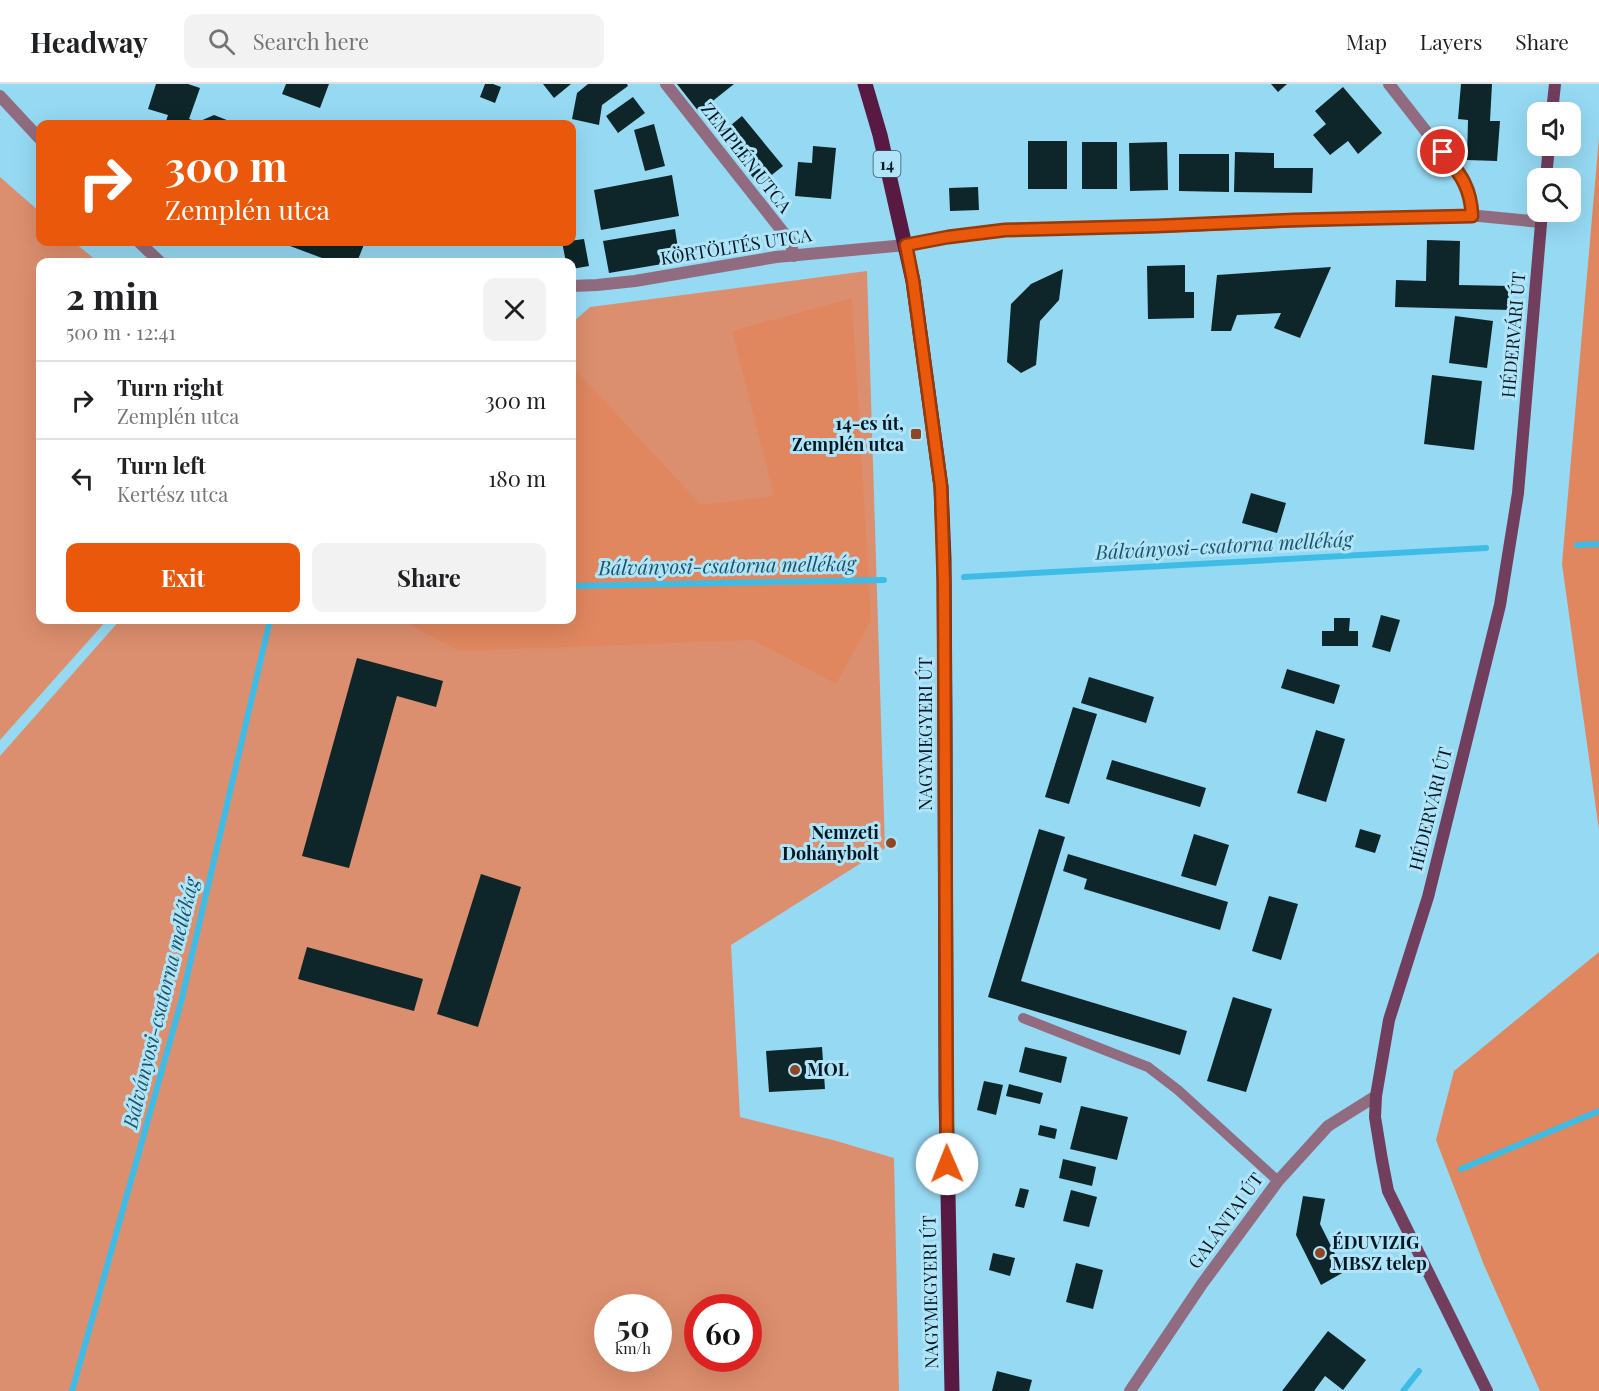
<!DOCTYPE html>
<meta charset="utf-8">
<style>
body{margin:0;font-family:"Playfair Display",serif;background:#f2f2f2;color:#202124;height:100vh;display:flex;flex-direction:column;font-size:22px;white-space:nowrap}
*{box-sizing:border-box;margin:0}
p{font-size:20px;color:#757577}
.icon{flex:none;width:33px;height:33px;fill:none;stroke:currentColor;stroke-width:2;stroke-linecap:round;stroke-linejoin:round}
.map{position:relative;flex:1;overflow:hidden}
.side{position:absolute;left:36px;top:174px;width:540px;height:366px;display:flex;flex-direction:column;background:#fff;border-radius:12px;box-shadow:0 6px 24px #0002}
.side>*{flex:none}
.banner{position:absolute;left:36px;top:36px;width:540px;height:126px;border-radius:12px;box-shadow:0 6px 24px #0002;background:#ea580c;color:#fff;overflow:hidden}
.buttons{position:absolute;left:1527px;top:18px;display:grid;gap:12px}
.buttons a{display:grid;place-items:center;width:54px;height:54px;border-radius:12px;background:#fff;box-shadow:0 6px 24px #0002;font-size:30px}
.speed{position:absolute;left:594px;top:1210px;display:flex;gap:12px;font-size:30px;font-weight:700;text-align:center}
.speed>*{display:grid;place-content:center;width:78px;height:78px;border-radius:50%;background:#fff;box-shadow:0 6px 24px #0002;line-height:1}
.speed small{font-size:15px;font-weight:400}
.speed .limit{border:9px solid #d22;background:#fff;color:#111}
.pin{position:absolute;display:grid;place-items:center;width:51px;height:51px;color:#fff;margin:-26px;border:3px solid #fff;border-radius:50%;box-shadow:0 2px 6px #0007}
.me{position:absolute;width:66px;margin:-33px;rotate:359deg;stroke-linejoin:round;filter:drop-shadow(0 0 4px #0008)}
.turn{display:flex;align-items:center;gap:21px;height:126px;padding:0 30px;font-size:27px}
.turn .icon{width:78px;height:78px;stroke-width:2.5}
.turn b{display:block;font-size:42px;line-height:51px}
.round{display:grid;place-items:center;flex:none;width:63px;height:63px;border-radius:12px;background:#f2f2f2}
.head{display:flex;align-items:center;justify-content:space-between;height:102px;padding:0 30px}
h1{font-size:36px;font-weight:700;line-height:45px}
.action{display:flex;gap:12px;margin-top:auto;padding:12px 30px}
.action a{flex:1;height:69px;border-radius:12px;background:#ea580c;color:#fff;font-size:24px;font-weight:700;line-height:69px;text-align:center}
.action a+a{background:#f2f2f2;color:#202124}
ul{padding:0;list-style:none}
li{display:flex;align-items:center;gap:18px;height:78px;padding:0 30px;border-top:2px solid #e0e0e0}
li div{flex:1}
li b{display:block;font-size:22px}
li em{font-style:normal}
header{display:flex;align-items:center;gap:36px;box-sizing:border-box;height:84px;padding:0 30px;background:#fff;border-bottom:2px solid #e0e0e0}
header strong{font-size:28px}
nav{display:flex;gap:33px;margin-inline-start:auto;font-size:21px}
.search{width:420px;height:54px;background:#f2f2f2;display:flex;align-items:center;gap:15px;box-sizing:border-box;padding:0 21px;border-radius:12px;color:#757577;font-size:22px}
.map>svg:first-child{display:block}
</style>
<header>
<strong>Headway</strong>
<div class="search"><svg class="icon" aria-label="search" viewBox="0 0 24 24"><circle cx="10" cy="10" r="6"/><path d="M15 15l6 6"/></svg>Search here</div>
<nav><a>Map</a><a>Layers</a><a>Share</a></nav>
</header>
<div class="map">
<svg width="1599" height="1307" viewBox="0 0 1599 1307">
<rect width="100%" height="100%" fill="#96d9f3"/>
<!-- green -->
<path fill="#dc8f6e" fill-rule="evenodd" d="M0,93l40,35v30h34l24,20h-58v358h67l-107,120z
M867,187l18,577 -154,97 9,172 93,23 61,18 5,233h-899v-635l120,-136h452v-297l18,-16zM608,1224h50v51h-50zM698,1224h50v51h-50z"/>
<!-- forest -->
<path fill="#e0875f" d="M1599,53v693l-37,-266z
M852,214l19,322 -35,64 -83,-44 -294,11 -58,-31h171v-254l129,139 73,-9 -42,-165z
M1599,868v439h-59l-56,-126 -48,-125 18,-69z"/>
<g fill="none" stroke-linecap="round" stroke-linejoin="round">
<!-- stream -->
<path stroke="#3ebce5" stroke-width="6" d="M1577,461l22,-1
M964,493l522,-29
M572,502l312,-6
M1461,1085l138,-58
M72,1307l109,-389 89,-382
M1403,1307l16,-20"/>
</g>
<!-- building -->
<path fill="#0e2629" d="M156,0h32l12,4 -11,31 9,3 16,-7 23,9h-72l3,-9 -20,-6z
M286,0h43l-9,24 -38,-14z
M485,0h8l8,3 -6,16 -15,-6z
M543,0h28l-17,14z
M588,0h39l1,2 -26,19 -3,20 -27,-6 5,-26z
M677,0h57l-35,28z
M1271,0h16l-9,8z
M1461,0h31l-2,37h10l-3,40 -30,-1 1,-40 -10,-1z
M1343,3l39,46 -24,21 -10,-13 -18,14 -17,-20 13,-11 -11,-13z
M633,13l12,16 -27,20 -12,-17z
M742,32l41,50 -24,19 -40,-50z
M654,40l11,42 -20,5 -11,-41z
M1028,57h39v48h-39z
M1082,58h35v47h-35z
M1167,58l1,48 -38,1 -1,-48z
M813,62l23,2 -5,51 -36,-3 3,-34 14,1z
M1235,68l39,1v15h39l-1,25 -78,-1z
M1179,70h50v38l-50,-1z
M672,91l7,41 -78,14 -7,-40z
M978,103l1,23 -29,1 -1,-23z
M675,145l5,32 -71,12 -6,-32z
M584,155l5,27 -17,3v-7h-6l-4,-20z
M1427,156l33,1 -1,44 51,1v24l-115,-3 1,-27 30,1z
M292,158h73l-8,20h-37l2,-4 -32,-12z
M1185,181v27h9v26l-46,1 -1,-53z
M1331,183l-31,71 -26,-10 7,-15 -44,2 -6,16h-20l6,-56z
M1063,185l-4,31 -19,21 -4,44 -15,8 -14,-11 4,-58 20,-20z
M1455,232l38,5 -6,47 -38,-5z
M1432,291l50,6 -8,69 -50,-6z
M1251,409l35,10 -9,30 -35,-10z
M1381,531l19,5 -10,32 -18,-5z
M1334,534h16l-1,13h9v15h-36v-15h12z
M357,574l86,23 -7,26 -39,-11 -48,172 -47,-12z
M1287,585l53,16 -6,19 -53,-16z
M1089,593l65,20 -8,26 -65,-20z
M1073,623l24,7 -28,90 -24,-7z
M1316,646l29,9 -19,63 -29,-9z
M1112,676l94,28 -6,19 -94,-28z
M1039,745l26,8 -44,144 166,50 -7,24 -192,-58z
M1360,745l21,6 -6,18 -20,-6z
M1194,750l35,11 -13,41 -35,-10z
M1068,770l160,48 -8,28 -136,-41 3,-10 -24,-8z
M481,790l40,13 -43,140 -41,-13z
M1269,812l29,8 -17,56 -29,-9z
M307,863l116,32 -9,32 -116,-32z
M1233,913l39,12 -26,83 -39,-11z
M822,963l3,42 -56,3 -3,-41z
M1025,963l42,10 -6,26 -42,-11z
M984,997l19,4 -7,30 -19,-5z
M1009,1000l34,9 -3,11 -34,-8z
M1081,1022l47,11 -11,43 -47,-11z
M1040,1041l17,4 -2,10 -17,-4z
M1063,1075l33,8 -4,19 -33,-8z
M1020,1104l9,2 -5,18 -9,-2z
M1071,1106l26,7 -8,30 -26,-6z
M1303,1112l22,3 -5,25 24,48 -23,13 -25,-50z
M993,1169l22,5 -5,18 -21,-6z
M1076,1179l27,7 -10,39 -27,-7z
M1328,1247l38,29 -23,30 -18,-14 -11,15h-32z
M997,1287l35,9 -3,11h-37z"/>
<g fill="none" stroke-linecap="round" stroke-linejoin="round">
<!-- lane -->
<path stroke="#916c81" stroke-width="10" d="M1023,934l125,49 30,23 100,91"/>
<!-- street -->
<path stroke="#916c81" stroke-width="12" d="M666,0l124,157 4,15
M1389,0l75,96 5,13 3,23
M0,12l40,43
M139,158l21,20
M572,202l25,-1 38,-4 141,-24 130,-12 43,-8 56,-8 152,-2 281,-11h41l62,6
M1130,1307l72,-107 76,-103 50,-55 48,-30"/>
<!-- secondary -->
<path stroke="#713e5d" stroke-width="12" d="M1552,28l3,-28
M1546,94l3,-32
M1487,1307l-99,-200 -6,-31 -7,-43 1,-21 13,-76 39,-123 72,-292 18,-112 24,-281"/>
<!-- primary -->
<path stroke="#581a43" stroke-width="15" d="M865,0l15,51 33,146 28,206 3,72 1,165 1,372 6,295"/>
</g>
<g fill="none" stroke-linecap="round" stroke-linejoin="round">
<!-- route casing -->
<g stroke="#983908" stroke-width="15">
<path id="route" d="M947,1080l-3,-581 -3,-96 -28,-206 -7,-36 42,-8 57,-7 152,-4 138,-6 177,-4c-1,-29 -12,-42 -29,-64"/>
</g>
<!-- route -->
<use href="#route" stroke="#ea580c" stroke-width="10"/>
</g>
<!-- markers -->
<g fill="#8e4625" stroke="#b0e4f9" stroke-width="2">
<rect x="910" y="344" width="12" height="12" rx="3"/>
<circle cx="891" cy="759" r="6"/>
<circle cx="795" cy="986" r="6"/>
<circle cx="1320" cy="1169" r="6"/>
</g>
<g text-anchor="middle" stroke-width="6" stroke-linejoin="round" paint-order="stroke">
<!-- shield labels -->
<rect fill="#b0e4f9" stroke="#355562" stroke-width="1.5" x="873.5" y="67" width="27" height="26" rx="4.5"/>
<g font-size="16" font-weight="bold" fill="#001822">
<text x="887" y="86">14</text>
</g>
<!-- street labels -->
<g font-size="18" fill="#001822" stroke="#b0e4f9">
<text transform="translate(746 74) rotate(52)" y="6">ZEMPLÉN UTCA</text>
<text transform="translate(736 163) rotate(-9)" y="6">KÖRTÖLTÉS UTCA</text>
<text transform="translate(1514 251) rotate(-85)" y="6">HÉDERVÁRI ÚT</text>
<text transform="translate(926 650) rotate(-90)" y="6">NAGYMEGYERI ÚT</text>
<text transform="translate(1431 725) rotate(-76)" y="6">HÉDERVÁRI ÚT</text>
<text transform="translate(1226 1137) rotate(-54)" y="6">GALÁNTAI ÚT</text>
<text transform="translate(931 1208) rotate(-91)" y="6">NAGYMEGYERI ÚT</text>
</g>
<!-- poi labels -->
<g font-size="18" font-weight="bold" fill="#001822" stroke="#b0e4f9" text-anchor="end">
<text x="904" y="346">14-es út,<tspan x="904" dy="21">Zemplén utca</tspan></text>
<text x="879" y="755">Nemzeti<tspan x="879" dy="21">Dohánybolt</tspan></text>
<text x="807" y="992" text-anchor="start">MOL</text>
<text x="1332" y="1165" text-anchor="start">ÉDUVIZIG<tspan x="1332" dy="21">MBSZ telep</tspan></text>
</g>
<!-- water labels -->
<g font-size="20" font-style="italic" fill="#1f5264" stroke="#b0e4f9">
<text transform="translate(1224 462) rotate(-3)" y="7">Bálványosi-csatorna mellékág</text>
<text transform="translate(727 482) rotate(-1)" y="7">Bálványosi-csatorna mellékág</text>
<text transform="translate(161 919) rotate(-76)" y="7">Bálványosi-csatorna mellékág</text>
</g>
</g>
</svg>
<div class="buttons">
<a><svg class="icon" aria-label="sound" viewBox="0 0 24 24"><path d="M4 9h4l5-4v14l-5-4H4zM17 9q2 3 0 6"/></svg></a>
<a><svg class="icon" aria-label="search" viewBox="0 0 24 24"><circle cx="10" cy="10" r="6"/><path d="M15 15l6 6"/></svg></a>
</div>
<div class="speed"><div>50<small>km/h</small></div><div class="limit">60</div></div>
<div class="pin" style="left:1443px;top:68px;background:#d93025"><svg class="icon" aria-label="arrive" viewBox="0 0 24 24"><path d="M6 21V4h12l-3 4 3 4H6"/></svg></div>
<svg class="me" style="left:947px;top:1080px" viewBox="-20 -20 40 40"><circle r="19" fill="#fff"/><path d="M0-13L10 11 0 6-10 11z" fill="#ea580c"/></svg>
<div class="banner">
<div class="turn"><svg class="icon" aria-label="right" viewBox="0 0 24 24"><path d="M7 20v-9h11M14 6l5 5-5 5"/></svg><div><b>300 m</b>Zemplén utca</div></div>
</div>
<section class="side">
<div class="head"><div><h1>2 min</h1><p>500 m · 12:41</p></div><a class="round"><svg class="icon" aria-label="close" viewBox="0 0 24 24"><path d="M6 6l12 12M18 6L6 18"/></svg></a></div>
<ul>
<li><svg class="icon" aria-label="right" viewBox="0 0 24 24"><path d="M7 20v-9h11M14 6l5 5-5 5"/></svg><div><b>Turn right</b><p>Zemplén utca</p></div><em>300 m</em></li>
<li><svg class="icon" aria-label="left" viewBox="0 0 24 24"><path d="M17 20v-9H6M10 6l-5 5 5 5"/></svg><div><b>Turn left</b><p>Kertész utca</p></div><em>180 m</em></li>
</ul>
<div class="action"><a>Exit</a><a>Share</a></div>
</section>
</div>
